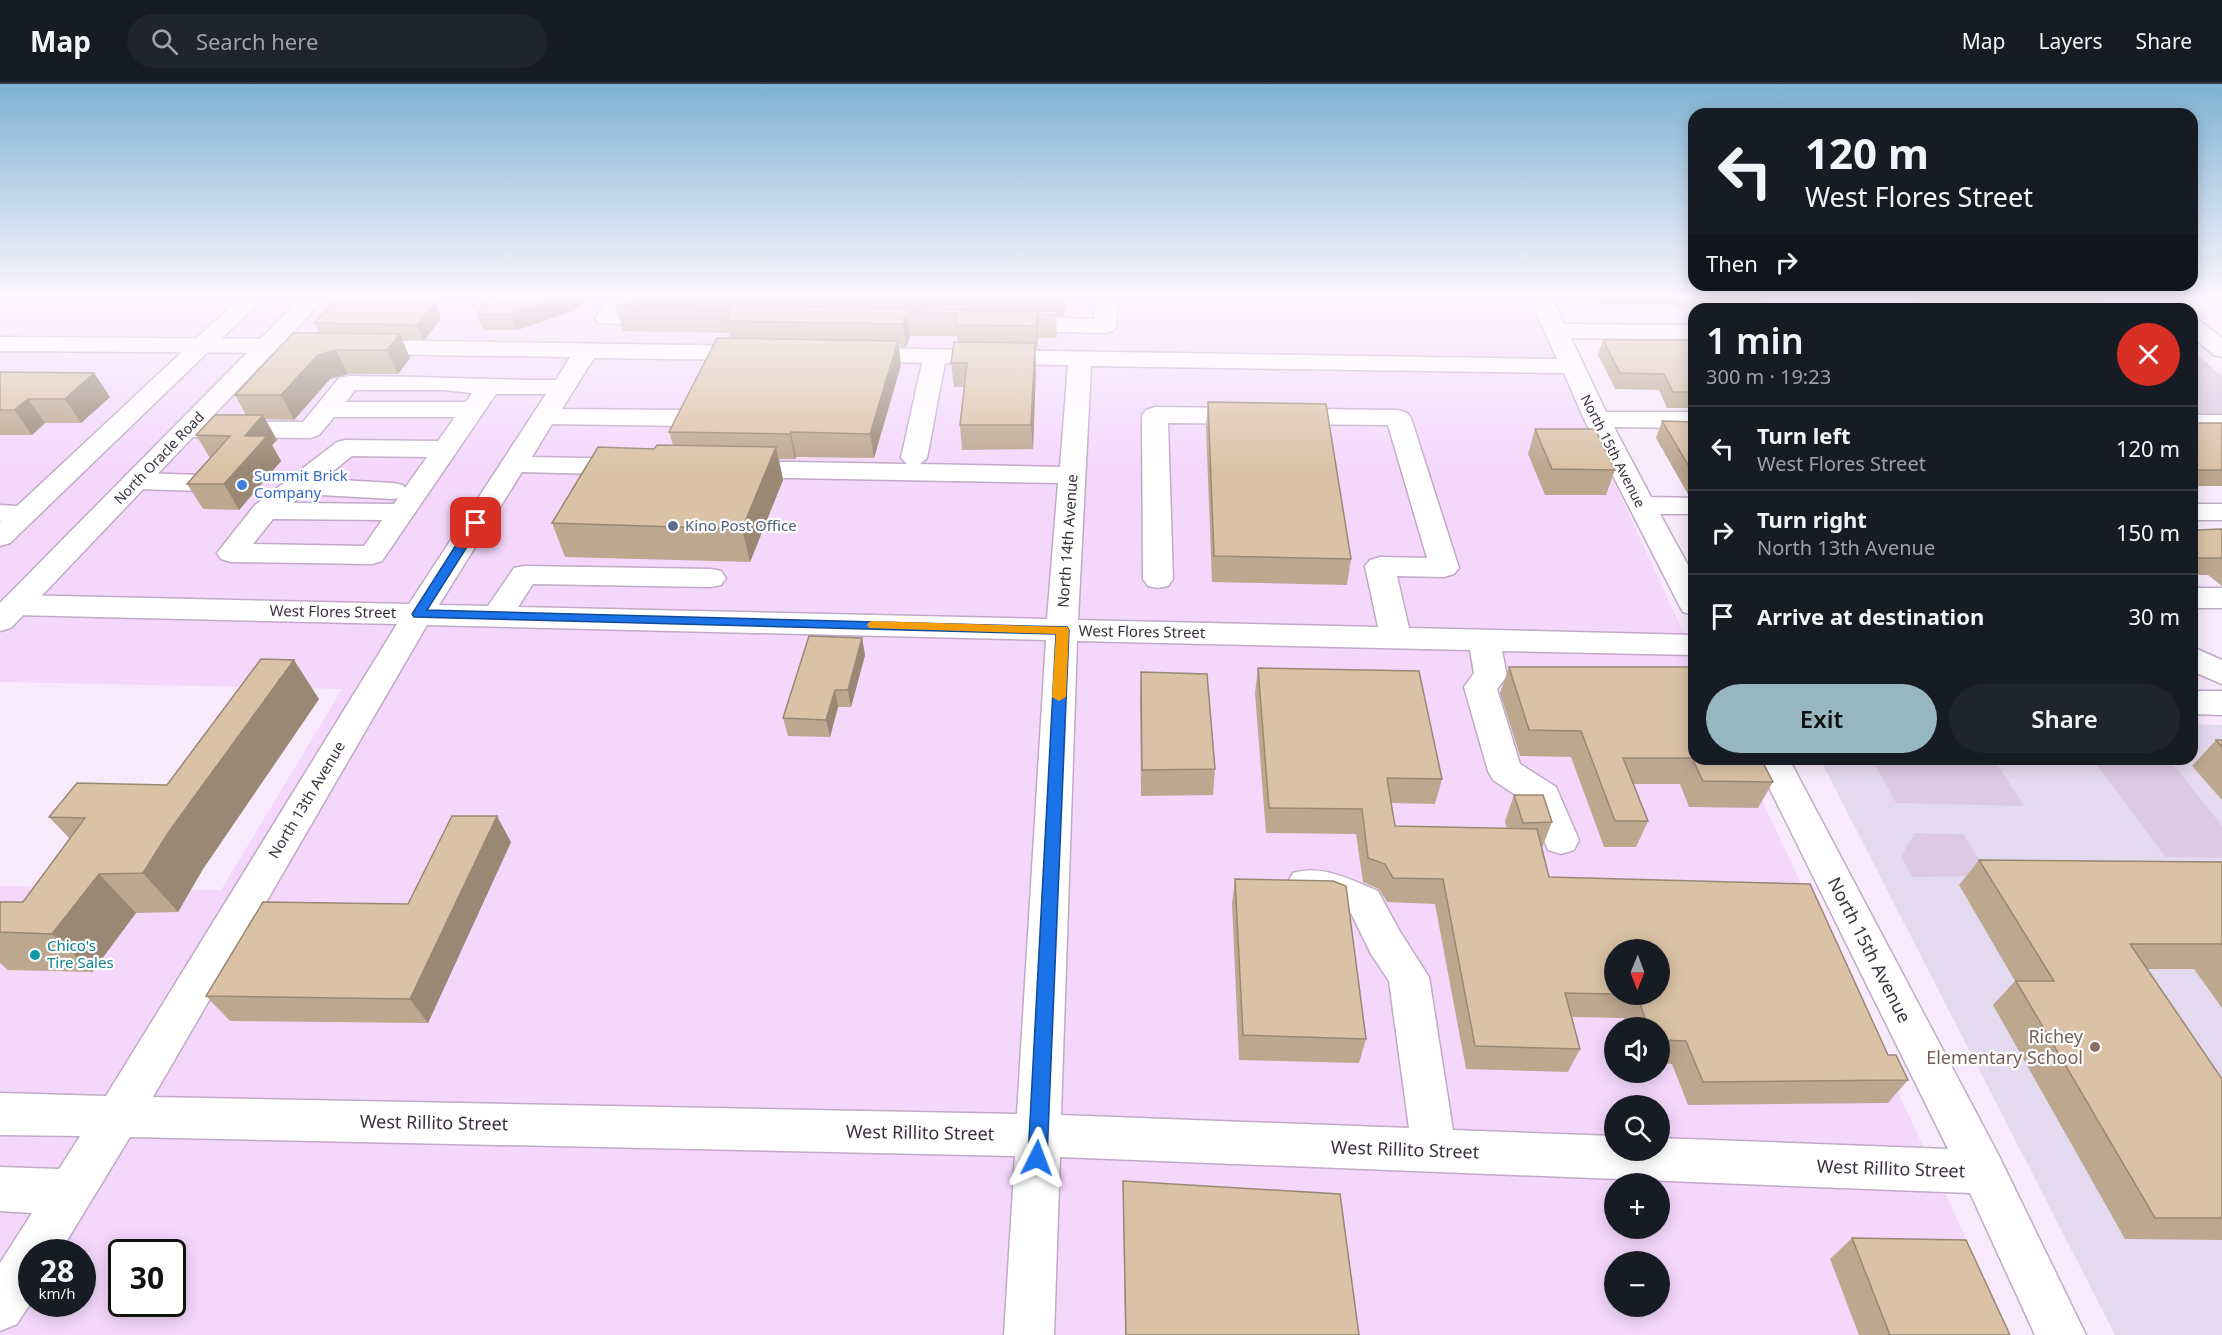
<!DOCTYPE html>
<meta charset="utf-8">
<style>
body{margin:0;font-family:"Noto Sans",sans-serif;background:#20242c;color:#f1f3f6;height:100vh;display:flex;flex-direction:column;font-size:22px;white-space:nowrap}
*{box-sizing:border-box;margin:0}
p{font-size:20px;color:#9ea1a6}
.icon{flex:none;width:33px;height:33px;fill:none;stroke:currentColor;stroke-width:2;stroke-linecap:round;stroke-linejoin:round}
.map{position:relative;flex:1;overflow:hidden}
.sheet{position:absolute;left:1688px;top:219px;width:510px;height:462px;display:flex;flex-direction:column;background:#171b24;border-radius:18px;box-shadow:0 3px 15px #0003}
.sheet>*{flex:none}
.banner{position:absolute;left:1688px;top:24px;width:510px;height:183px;border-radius:18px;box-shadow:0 3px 15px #0003;background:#171b24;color:#f1f3f6;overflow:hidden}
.needle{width:39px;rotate:181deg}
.controls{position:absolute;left:1604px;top:855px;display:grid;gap:12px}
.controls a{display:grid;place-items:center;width:66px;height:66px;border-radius:50%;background:#171b24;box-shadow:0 3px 15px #0003;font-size:30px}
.speed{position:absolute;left:18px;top:1155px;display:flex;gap:12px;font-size:30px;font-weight:700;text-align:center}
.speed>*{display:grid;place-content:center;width:78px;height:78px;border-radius:50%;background:#171b24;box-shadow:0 3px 15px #0003;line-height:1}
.speed small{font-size:15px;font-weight:400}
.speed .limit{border:3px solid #111;border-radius:9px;background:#fff;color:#111}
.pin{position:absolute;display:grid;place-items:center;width:51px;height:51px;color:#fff;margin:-26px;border-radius:12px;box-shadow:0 3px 9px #0006}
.me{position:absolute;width:66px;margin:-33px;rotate:3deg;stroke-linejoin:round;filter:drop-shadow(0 0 4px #0008)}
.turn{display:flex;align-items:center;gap:21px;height:126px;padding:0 18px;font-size:27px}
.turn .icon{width:78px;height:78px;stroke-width:2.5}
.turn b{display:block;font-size:42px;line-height:51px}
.then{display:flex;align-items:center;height:57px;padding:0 18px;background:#0003;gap:12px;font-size:22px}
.round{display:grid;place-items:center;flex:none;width:63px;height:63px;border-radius:32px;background:#20242c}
.headline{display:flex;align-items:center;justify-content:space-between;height:102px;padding:0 18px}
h1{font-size:36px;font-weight:600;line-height:45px}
.primary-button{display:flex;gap:12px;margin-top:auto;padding:12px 18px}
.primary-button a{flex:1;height:69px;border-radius:36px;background:#96b7bf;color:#111;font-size:24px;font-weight:600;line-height:69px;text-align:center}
.primary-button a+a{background:#20242c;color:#f1f3f6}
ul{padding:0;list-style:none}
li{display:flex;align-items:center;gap:18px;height:84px;padding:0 18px;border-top:2px solid #363941}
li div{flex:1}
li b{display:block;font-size:22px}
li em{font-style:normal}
header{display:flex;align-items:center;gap:36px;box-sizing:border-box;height:84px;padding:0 30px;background:#171b24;border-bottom:2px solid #363941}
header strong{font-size:28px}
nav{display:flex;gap:33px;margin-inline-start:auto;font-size:21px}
.search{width:420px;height:54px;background:#20242c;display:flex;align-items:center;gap:15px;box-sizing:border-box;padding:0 21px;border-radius:33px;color:#9ea1a6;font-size:22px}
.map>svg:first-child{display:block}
</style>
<header>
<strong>Map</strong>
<div class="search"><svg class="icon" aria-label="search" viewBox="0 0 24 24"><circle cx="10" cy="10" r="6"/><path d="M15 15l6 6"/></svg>Search here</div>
<nav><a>Map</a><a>Layers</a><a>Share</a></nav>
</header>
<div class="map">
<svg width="2222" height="1251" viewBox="0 0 2222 1251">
<rect width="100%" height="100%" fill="#f8eafc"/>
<!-- built -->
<path fill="#f4d8fc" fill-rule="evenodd" d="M0,210h1527l166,359 1,106h49l268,576h-2011v-449l221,4 121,-201 -342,-7zM1614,866h45v44h-45zM1614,944h45v44h-45zM1614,1022h45v44h-45zM1614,1100h45v44h-45zM32,1168h50v52h-50zM122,1168h50v52h-50zM1614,1178h45v44h-45z"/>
<!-- education -->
<path fill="#e4daef" d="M2192,640l30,1v610h-107l-295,-576h372z"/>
<!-- green -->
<path fill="#ddc9e3" d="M2192,266l30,26v39h-30z
M1872,675h122l30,47 -128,-3z
M2096,679l77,1 49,62v32l-57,-1z
M1915,749l48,1 27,42 -78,1 -11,-21z"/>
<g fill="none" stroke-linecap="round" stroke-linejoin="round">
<!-- minor casing -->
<g stroke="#c0aac6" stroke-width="3">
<path id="minor" d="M609,210h22l-10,17 51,3 3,5 -3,5 -8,2 -66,-3 -3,-5z
M1096,210h22l-2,32 -3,5 -8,2 -93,-2 -8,-2 -3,-5 3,-5 8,-2 82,2z
M1528,210h22l14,30 130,1v14l-123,-1 35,74h88v16l-80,-1 37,70 43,1v16h-34l34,62v39l-11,-3 -4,-7 -95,-186 -20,-46 -473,-7 -13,254 300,7 -13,-61 5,-6 10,-3 47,1 -39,-133 -220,-2 5,156 -5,7 -10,2 -10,-2 -5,-7 -1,-164 4,-5 9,-3 243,3 9,3 4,5 48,150 -5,6 -10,3 -47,-1 12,52 285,7v20l-192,-4 5,25 -10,13 23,75 36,23 23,53 -5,10 -13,4 -13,-4 -19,-46 -36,-24 -5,-9 -24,-84 10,-14 -4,-23 -393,-9 -16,474 348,13 -20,-147 -18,-27 -20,-41 -28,-11 -30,-7 -6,-11 6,-11c29,-9 58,7 85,18l21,39 30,47 24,153 161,6v14h45v-12l289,11 -193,-390h34l210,397 87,179h-51l-65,-142 -910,-36 -6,178h-50l11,-179 -885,-19 -70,115h-28v49l-15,23 -17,7v-68l32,-50 -32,-2v-44l59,2 21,-33 -80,-1v-42l106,3 291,-472 -382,-9 -11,-3 -4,-7 4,-7 11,-3 394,9 137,-210h-50l-114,167 -10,3 -141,-2 -10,-3 -4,-6 38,-48 82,-63 9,-2 92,1 17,-24h-121l-15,18 -9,3 -123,-1 -9,-3 -4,-5 4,-5 9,-3 116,1 36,-44 9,-2c69,0 138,4 208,4l14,-23 -208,-3 -8,-2 -4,-5 4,-5 8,-2 392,6 8,2 4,5 -4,5 -8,2 -160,-2 -32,51 120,1 9,3 4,5 -4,5 -9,3 -130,-2 -20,33 101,2 9,2 4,6 -4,6 -9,2 -111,-3 -83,133 49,1 26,-38 10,-2 187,3 10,2 5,7 -5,7 -10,2 -178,-3 -15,23 529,12 11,-136 -323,-6 -9,-2 -4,-6 4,-6 9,-2 172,3 -6,-6 21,-95 -76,-3 -4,-5 4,-5 8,-2 703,11zM945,279l123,2 -8,102 -140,-3 7,-6zM355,306h88l29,3 -6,9h-120zM352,372l75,1 -22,31 -2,-3 -10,-2 -70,-4zM303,410l90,5 5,-1 -4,6 -101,-1zM273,435l109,1 -18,26 -111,-2zM427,541l619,15 -29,474 -864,-17z
M2140,210h25l16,15h-25z
M2192,235l8,2 22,17v19l-8,-2 -22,-18z
M0,253l298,2 8,2 4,5 -4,5 -8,2 -298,-2z
M2192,331h30v16l-30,-1z
M136,389l66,2 10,2 3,6 -3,6 -10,2 -66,-2 -10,-2 -3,-6 3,-6z
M2192,420h30v16h-30z
M0,421l35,2 4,6 -4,6 -35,2z
M2192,504h30v20h-30z
M2192,563l30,13v24l-30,-13z
M2192,607h30v24l-30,-1z"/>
</g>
<!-- major casing -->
<g stroke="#c0aac6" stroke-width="3">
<path id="major" d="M244,210h24l-258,249 -10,3v-24z
M305,210h24l-318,334 -11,3v-28z"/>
</g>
<!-- minor -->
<use href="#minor" fill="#fff" fill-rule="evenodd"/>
<!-- major -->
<use href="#major" fill="#fff" fill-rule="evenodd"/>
</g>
<!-- wall -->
<path fill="#bca78f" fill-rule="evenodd" d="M632,210h434l-2,22h-8l1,22h-19l-1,11h-2l1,18 -3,82 -71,1 -2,-25 4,-38h-10l-3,-24 7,-21 -1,-6h-47l-4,12 -7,-1 2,18 -27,93 -78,-1 -1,2h-16l4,21 -33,82 -185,-5 -13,-34 121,-78 -4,-13 61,-93 -1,-6 -106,-2 -7,-24 19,-3z
M1391,210h38v2l-38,-1z
M1577,210h188l-6,15 -81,-1 -2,-3 -95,-2z
M1910,210h199l-8,13 -178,1z
M2211,210h11v8z
M576,226l-59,20h-34l-6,-16z
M441,234l-17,23 -22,-1 8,18 -12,16h-50l-18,5 -36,41 -29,-1 12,21 -5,5 9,16 -42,49 -36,-1 -16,-25 23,-26 -14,-23 50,-20 -11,-20 84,-62 -5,-10z
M1603,256h91v68h-27l-8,-18 -44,-1 -17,-34z
M0,288l94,1 16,24 -29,26h-36l-13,12h-32z
M1208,318l143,157 -4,26 -135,-3 -6,-155z
M1662,337l32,1v74h-5l-33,-58z
M2192,339h30v63h-30z
M1535,345l80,41 -9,25h-61l-17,-41z
M2192,441l5,5 25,-1v57l-14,-11h-16z
M862,554l3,17 -14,52h-13l-8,30 -42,-1 -5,-18z
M1509,583l264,115 -15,26 -69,-1 -9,-23h-46l14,37 -12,26h-32l-33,-90 -51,-1 -20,-63z
M1258,584l184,111 -7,25 -44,-1 4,23 112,3 -2,-8 9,-26 38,27 -10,26 7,29 339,178 20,25 -20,23 -200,2 -16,-41 -13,-1v-35h-32l-3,-10 -52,-1 8,32 -12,23 -102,-3 -31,-165 -48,-2 -8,-13 -16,-7 -7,-48 -90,-1 -11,-140zM1614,866l45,44h-45z
M1141,588l74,97 -2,26 -72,1 -1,-98z
M319,615l-116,170 -25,43 -42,1 -44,59 -84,-2 -8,-7v-61h23l47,-63 -21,-22 118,-32z
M2216,656h6v60l-30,-34z
M511,758l-83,181 -198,-2 -24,-25 202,-92z
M1979,776l243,2v146l-28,-39h-47l75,110v161l-97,-1 -132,-234 22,-24 -56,-96z
M1235,795l131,160 -7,24 -120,-3 -7,-156z
M1123,1097l236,154h-234l-2,-125z
M1852,1154l158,97h-151l-29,-76z"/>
<!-- shaded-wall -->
<path fill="#998874" d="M571,210h17l-12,16 -59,20 -6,-16z
M1063,210h3l-2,22z
M435,219l6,15 -17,23 -7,-16z
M907,228l3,24 -4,12 -3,-24z
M1037,230l1,24 -1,11 -1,-23z
M400,250l10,24 -12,16 -11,-24z
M898,257l3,24 -27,93 -4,-24z
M1035,259l1,24 -3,82 -2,-24z
M336,266l12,24 -18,5 -36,41 -13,-25 37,-40z
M94,289l16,24 -29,26 -16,-24z
M28,315l17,24 -13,12 -18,-25z
M263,331l14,25 -5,5 9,16 -42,49 -15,-26 21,-48z
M791,348l5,25 -1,2 -5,-25z
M776,363l7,33 -33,82 -8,-33z
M862,554l3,17 -14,52 -3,-17z
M294,576l25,39 -116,170 -25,43 -35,-39 27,-43z
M835,606l3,17 -8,30 -4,-17z
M497,732l14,26 -83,181 -18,-24z
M99,790l37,39 -44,59 -40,-38z"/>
<!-- building -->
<path fill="#dbc2a6" stroke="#998874" stroke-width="1.5" d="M492,210h79l-60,20h-34z
M334,218l101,1 -18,22 -103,-2z
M618,220l438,7v4l-19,-1 -1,12 -80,-1 1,-12 -50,-1 -4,12 -177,-3 6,-12 -116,-2z
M293,249l107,1 -13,16h-51l-18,5 -37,40h-46z
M717,254l181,3 -28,93 -79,-2 -1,2 -121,-2z
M1603,256h91v52h-21l-9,-18 -44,-1z
M954,258l81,1 -4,82h-71l7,-62h-16z
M0,288l94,1 -29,26h-37l-14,11h-14z
M1208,318l118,2 25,155 -137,-3z
M215,331h48l-18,21h22l-43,48h-37l43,-48 -34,-1z
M1662,337l31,1 1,53z
M2192,339h30v47h-30z
M1535,345h60l20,41 -63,-1z
M657,361l119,2 -34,82 -190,-6 46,-76 56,2z
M2192,441l5,5 25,-1v29h-30z
M809,552l53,2 -14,52h-13l-9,30 -43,-2z
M261,575l33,1 -124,170 -27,43 -44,1 -47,60 -52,-2v-30h23l62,-84 -36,-1 28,-34 90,2z
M1509,583h185v92h67l12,23 -70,-1 -11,-23h-69l25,63h-33l-34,-90 -52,-1z
M1258,584l161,3 23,108 -55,-1 8,48 142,3 12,48 261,7 78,171h8l12,25 -205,2 -17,-41 -27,-1v-12h-11l-11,-34h22v-44h-45v44l-49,-1 15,56 -105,-3 -32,-167 -50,-1 -8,-14 -17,-6 -6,-49 -93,-1z
M1141,588l66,2 8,95 -73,1z
M2216,656h6v7z
M1514,711h29l9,27 -29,1z
M452,732h45l-87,183 -204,-3 57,-94 145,2z
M1979,776l243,2v83l-1,-1h-91l92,135v139h-67l-139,-237h38z
M1235,795l98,2 13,5 20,153 -123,-4z
M1123,1097l217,13 19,141h-233z
M1852,1154l114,2 44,95h-120z"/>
<!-- sky -->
<linearGradient id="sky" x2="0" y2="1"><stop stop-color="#7fb2d4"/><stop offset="0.55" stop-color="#fcf6fe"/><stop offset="1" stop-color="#fcf6fe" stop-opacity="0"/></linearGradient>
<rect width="2222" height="385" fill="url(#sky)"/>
<!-- route -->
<path fill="#1a73e8" stroke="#114b97" stroke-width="1.5" d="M476,436l6,3 -55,87 640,17 2,3 -22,528 -3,6 -7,2 -6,-2 -3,-6 28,-524 -642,-17 -2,-3 2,-3 56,-88z"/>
<!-- slow -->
<path fill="#f59e0b" d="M873,537l194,6 2,3 -3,67 -7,4 -7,-4 4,-63 -187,-6 -2,-3 2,-3z"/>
<!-- markers -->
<circle fill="#3f7fe0" stroke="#fdfdfd" stroke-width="2" cx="242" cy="401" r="6"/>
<circle fill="#5c6f8a" stroke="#fdfdfd" stroke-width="2" cx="673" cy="442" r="6"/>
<circle fill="#0f9aa8" stroke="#fdfdfd" stroke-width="2" cx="35" cy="871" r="6"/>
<circle fill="#8d6e63" stroke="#fdfdfd" stroke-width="2" cx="2095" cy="963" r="6"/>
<g text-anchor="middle" stroke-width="4.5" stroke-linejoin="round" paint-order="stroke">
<!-- far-street labels -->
<g font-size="14" fill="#3b323e" stroke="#fdfdfd">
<text transform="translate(1613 367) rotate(63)" y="5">North 15th Avenue</text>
<text transform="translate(159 374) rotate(-46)" y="5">North Oracle Road</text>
</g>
<!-- shop labels -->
<g font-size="15" fill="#366cbe" stroke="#fdfdfd" text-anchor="start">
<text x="254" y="397">Summit Brick<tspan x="254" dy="17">Company</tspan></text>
</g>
<!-- service labels -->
<g font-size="15" fill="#4e5e75" stroke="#fdfdfd" text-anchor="start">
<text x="685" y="447">Kino Post Office</text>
</g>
<!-- street labels -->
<g font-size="15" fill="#3b323e" stroke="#fdfdfd">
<text transform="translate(1068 457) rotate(-86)" y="5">North 14th Avenue</text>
<text transform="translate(333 528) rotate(1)" y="5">West Flores Street</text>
<text transform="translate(1142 548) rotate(1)" y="5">West Flores Street</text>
<text transform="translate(307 716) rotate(-59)" y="5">North 13th Avenue</text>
</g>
<!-- culture labels -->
<g font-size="15" fill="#0d838f" stroke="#fdfdfd" text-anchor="start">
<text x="47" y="867">Chico's<tspan x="47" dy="17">Tire Sales</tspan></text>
</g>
<!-- near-street labels -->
<g font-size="18" fill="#3b323e" stroke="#fdfdfd">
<text transform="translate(1869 866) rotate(63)" y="6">North 15th Avenue</text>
<text transform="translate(434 1039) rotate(1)" y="6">West Rillito Street</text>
<text transform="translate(920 1049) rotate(1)" y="6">West Rillito Street</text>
<text transform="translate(1405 1066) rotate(2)" y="6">West Rillito Street</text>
<text transform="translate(1891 1085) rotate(2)" y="6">West Rillito Street</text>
</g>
<!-- near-education labels -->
<g font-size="18" fill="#785e54" stroke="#fdfdfd" text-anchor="end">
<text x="2083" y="959">Richey<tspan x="2083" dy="21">Elementary School</tspan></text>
</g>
</g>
</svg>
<div class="controls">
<a><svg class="needle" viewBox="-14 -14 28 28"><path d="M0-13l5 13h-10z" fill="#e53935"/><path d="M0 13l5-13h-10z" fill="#9ea1a6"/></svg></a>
<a><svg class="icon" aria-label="sound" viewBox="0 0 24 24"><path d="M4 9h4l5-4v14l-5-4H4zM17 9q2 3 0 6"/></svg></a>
<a><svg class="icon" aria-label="search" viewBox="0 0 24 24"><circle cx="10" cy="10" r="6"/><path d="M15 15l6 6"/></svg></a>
<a>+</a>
<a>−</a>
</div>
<div class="speed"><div>28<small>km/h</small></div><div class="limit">30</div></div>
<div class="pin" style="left:476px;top:439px;background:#d93025"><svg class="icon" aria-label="arrive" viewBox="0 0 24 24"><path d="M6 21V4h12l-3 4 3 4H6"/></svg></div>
<svg class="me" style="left:1037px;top:1074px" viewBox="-20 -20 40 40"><path d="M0-17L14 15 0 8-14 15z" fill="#1a73e8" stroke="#fff" stroke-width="4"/></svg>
<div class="banner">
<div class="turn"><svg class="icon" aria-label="left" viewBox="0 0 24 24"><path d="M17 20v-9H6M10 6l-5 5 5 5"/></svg><div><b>120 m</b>West Flores Street</div></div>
<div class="then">Then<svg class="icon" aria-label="right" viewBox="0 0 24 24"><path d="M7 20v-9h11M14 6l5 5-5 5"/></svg></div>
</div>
<section class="sheet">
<div class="headline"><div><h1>1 min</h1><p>300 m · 19:23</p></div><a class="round" style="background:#d93025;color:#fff"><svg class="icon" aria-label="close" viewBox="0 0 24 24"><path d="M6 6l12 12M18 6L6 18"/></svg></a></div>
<ul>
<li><svg class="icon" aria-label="left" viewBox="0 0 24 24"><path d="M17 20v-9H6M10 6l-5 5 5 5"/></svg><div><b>Turn left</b><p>West Flores Street</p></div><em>120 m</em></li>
<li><svg class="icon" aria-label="right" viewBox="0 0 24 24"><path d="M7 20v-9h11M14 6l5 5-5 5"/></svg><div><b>Turn right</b><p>North 13th Avenue</p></div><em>150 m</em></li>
<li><svg class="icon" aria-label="arrive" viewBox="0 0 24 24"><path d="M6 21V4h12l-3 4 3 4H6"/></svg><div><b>Arrive at destination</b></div><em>30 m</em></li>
</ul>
<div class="primary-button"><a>Exit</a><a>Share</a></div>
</section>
</div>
